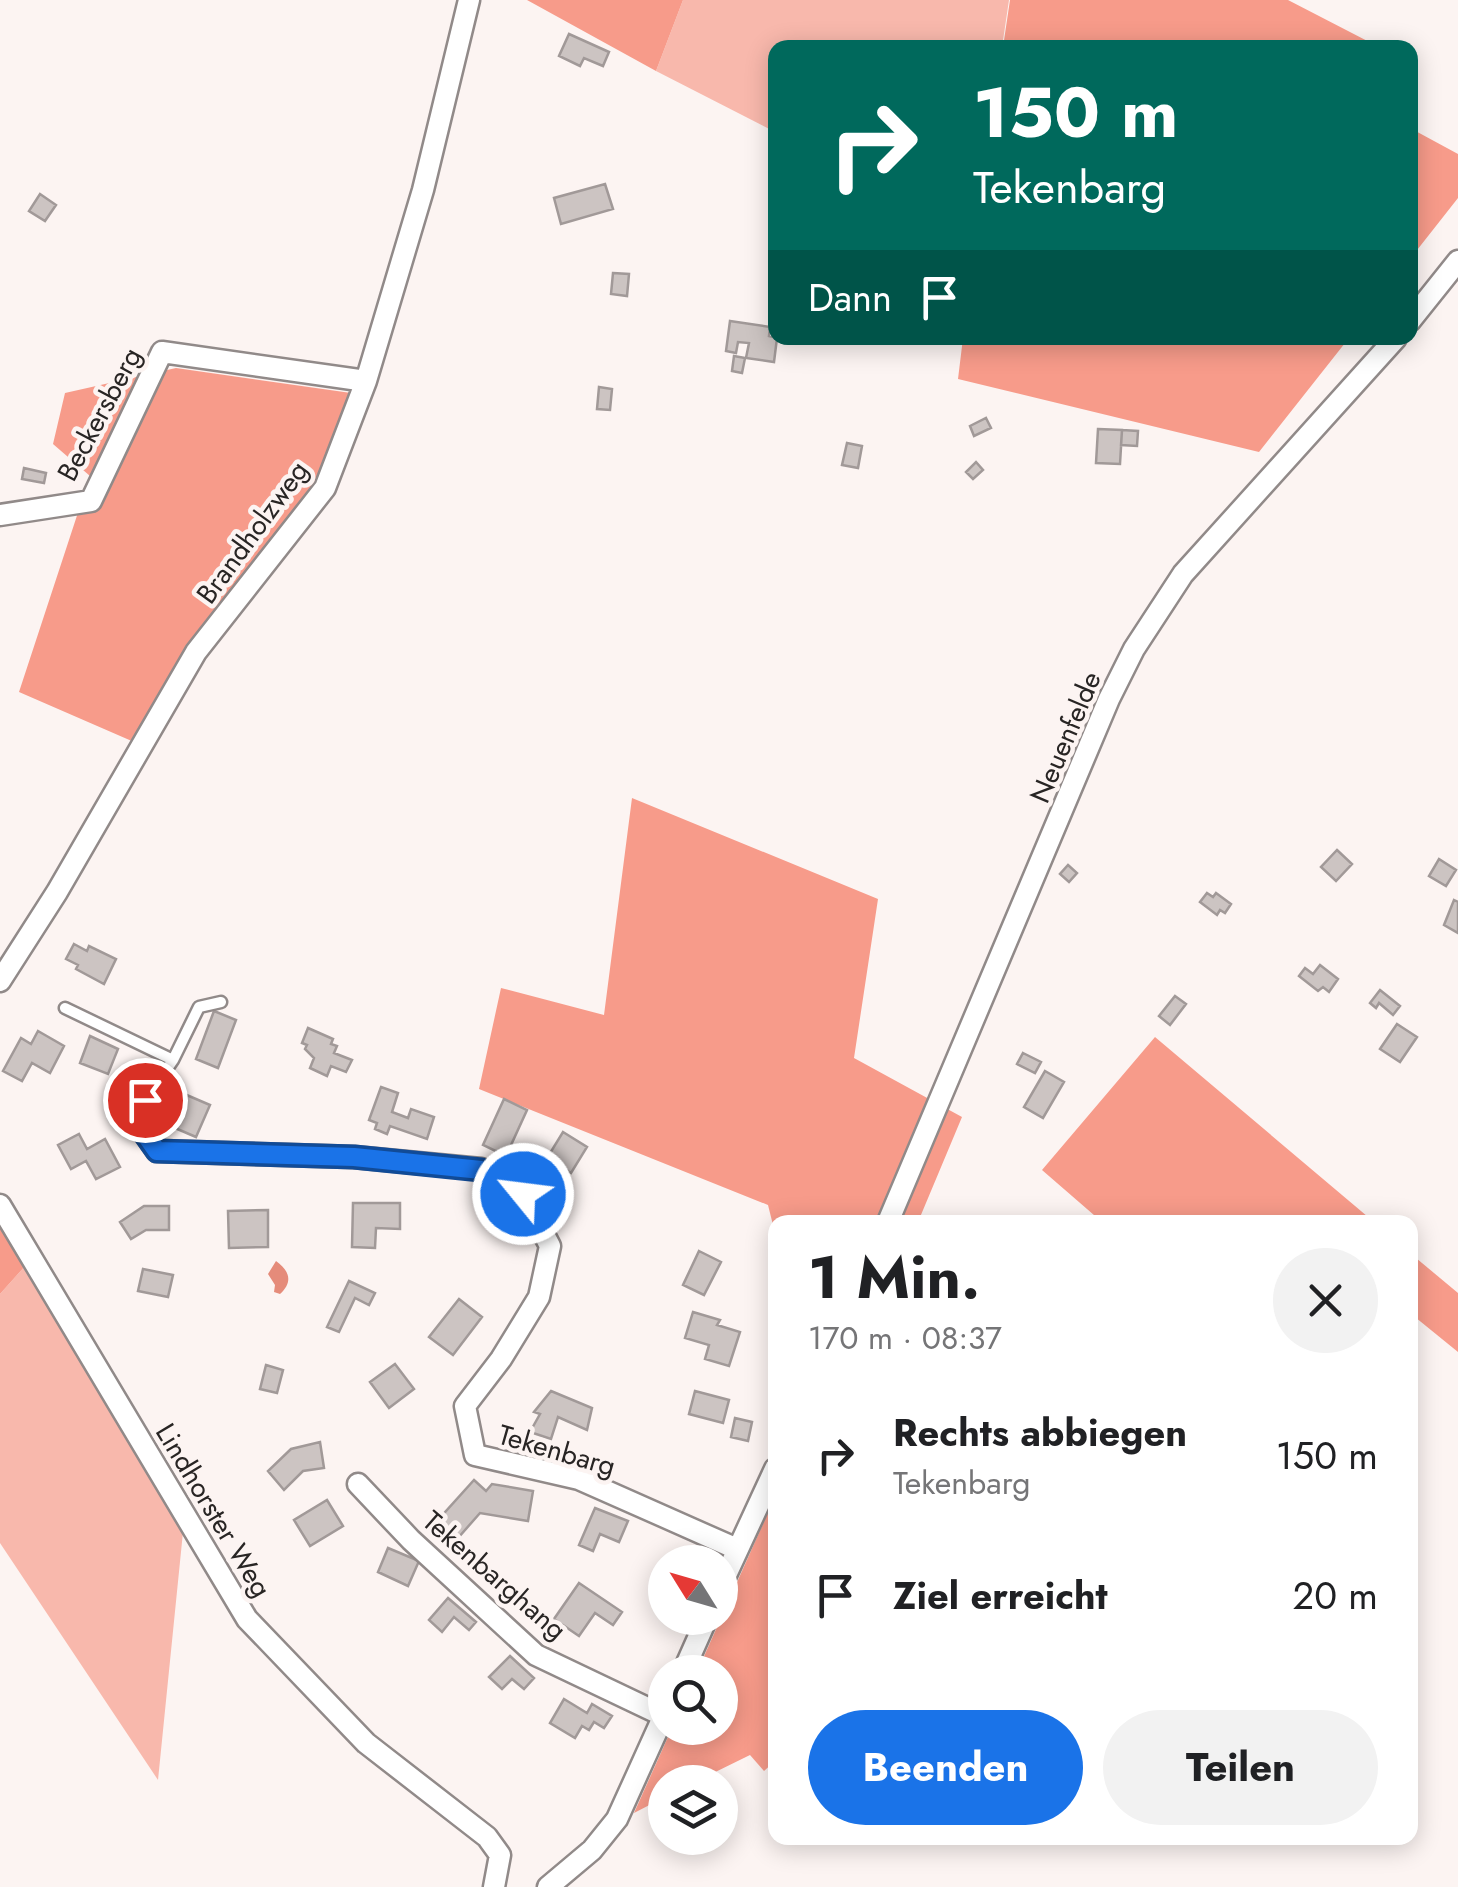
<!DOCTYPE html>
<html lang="de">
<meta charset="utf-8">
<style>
body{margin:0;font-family:Jost,sans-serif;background:#f2f2f2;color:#202124;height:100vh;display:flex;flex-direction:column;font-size:38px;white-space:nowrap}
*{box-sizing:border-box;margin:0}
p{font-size:32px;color:#757577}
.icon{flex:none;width:55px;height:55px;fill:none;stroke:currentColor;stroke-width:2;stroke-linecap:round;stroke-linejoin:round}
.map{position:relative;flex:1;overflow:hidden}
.panel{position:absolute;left:768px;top:1215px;width:650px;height:630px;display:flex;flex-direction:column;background:#fff;border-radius:20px;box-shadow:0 5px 25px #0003}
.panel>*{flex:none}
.banner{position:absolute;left:768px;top:40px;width:650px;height:305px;border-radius:20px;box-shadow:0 5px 25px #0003;background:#00695c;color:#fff;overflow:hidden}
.needle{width:65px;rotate:307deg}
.buttons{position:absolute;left:648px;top:1545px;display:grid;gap:20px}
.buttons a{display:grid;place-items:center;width:90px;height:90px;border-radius:50%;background:#fff;box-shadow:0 5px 25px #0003;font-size:50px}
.pin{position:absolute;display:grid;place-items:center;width:85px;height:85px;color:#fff;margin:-42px;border:5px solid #fff;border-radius:50%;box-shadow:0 2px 10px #0007}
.me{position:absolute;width:110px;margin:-55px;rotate:299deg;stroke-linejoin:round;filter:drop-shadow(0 0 8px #0008)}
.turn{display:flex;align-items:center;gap:35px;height:210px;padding:0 40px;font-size:45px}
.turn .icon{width:130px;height:130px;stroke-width:2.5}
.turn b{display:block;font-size:70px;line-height:85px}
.then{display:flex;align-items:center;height:95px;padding:0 40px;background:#0003;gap:20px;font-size:38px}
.round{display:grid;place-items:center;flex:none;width:105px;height:105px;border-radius:52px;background:#f2f2f2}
.overview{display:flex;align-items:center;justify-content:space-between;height:170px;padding:0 40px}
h1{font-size:60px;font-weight:700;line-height:75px}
.action{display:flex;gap:20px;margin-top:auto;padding:20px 40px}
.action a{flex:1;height:115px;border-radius:60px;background:#1a73e8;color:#fff;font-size:40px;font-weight:700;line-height:115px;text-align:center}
.action a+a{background:#f2f2f2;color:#202124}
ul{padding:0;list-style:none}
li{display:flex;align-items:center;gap:30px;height:140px;padding:0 40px}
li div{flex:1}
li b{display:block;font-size:38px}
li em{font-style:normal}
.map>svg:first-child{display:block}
</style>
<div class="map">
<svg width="1458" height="1887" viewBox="0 0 1458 1887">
<rect width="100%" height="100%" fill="#fcf4f2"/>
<!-- green -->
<path fill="#f8b8ac" d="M683,0h326l-7,47 -227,1v84l-119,-61z
M26,1265l157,267 -25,248 -158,-237v-249z"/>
<!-- forest -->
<path fill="#f79b8a" d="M527,0h156l-27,71z
M1010,0h278l91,47h-376z
M1410,128l48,26v44l-48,61z
M963,338h386l-90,114 -301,-73z
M176,368l175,25 -36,88 -120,159 -61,102 -115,-50 71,-216 -37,-32 12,-51z
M632,798l246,101 -24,159 108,59 -44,105h-143v11l-7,-28 -289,-116 22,-101 103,27z
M1155,1037l219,185h-272l-60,-52z
M0,1220l26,45 -26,29z
M1410,1253l48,40v59l-48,-39z
M775,1497v264l-11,10 -14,-16 -55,27h-30v15l-31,16 38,-85h48v-56h-23z"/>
<!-- water -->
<path fill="#e58b7a" d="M276,1261c14,10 17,21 4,33l-6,-2 1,-7 -7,-11z"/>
<!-- building -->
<path fill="#ccc4c2" stroke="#a19998" stroke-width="2.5" d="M569,34l40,18 -6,14 -19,-8 -4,8 -21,-10z
M605,184l8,25 -52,15 -7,-26z
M40,194l16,11 -11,16 -16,-10z
M613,273l16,1 -2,22 -16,-2z
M730,321l40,6 -1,9 8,2 -3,24 -28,-4 3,-15 -11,-1 -2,11 -10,-2z
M734,356l11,2 -3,15 -10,-2z
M599,387l13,2 -2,21 -13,-1z
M986,418l5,10 -17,8 -4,-10z
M1098,429l24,1 -2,34 -24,-1z
M1122,430l16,1 -1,15 -16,-1z
M847,443l15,3 -4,22 -16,-3z
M976,462l7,8 -10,9 -7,-7z
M24,468l22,5 -2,10 -22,-4z
M1337,850l15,14 -16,17 -15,-14z
M1439,859l17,11 -10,16 -17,-10z
M1068,865l9,8 -8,9 -9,-8z
M1207,893l6,4 3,-4 15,11 -6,9 -5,-3 -3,5 -17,-13z
M1454,900l4,2v31l-14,-8z
M74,944l13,7 2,-5 27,13 -12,25 -28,-15 2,-4 -12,-6z
M1320,965l18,14 -9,13 -6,-5 -5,4 -19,-15 6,-8 8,6z
M1380,990l20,16 -7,9 -14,-12 -3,5 -6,-5z
M1175,996l11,8 -16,21 -11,-9z
M214,1011l22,9 -18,48 -22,-9z
M1397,1024l20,13 -17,25 -20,-13z
M308,1028l25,11 -2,5 6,2 -3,7 18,7 -6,12 -15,-6 -4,10 -17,-8 4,-10 -9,-9 2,-4 -5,-2z
M38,1031l26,15 -14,27 -18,-10 -10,18 -19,-10 18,-33 10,6z
M90,1036l28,13 -10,25 -28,-11z
M1023,1053l18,9 -6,11 -18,-9z
M1045,1071l19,11 -21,36 -19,-11z
M381,1087l17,6 -6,19 16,6 3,-9 23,8 -7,22 -37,-13 -3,8 -12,-5 2,-6 -8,-3z
M182,1093l28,12 -14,32 -28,-12z
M504,1099l23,11 -21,46 -23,-11z
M563,1132l24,15 -16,26 -24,-15z
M79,1134l8,15 18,-10 15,28 -24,12 -10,-18 -15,8 -13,-24z
M353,1203h47v26l-24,-1 -1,20 -23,-1z
M144,1206h25v24h-23l-15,9 -11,-17z
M268,1210v37l-39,1 -1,-37z
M699,1251l22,11 -17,33 -21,-10z
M143,1269l30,6 -5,22 -30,-6z
M349,1281l26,12 -6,12 -14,-7 -16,34 -12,-5z
M459,1299l23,18 -29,38 -24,-18z
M693,1312l27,8 -3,5 23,7 -11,34 -24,-7 4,-14 -24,-7z
M395,1364l19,25 -25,19 -19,-26z
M266,1365l17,5 -6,23 -17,-4z
M551,1391l41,17 -5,22 -29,-13 -7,22 -21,-7 10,-18 -6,-2z
M695,1391l34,9 -6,23 -34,-9z
M735,1418l17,4 -4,19 -17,-4z
M320,1442l4,26 -21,3 -19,19 -16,-19 23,-22z
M474,1480l12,11 6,-7 41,7 -5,30 -48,-8 -22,25 -20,-18z
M327,1500l16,26 -33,20 -16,-26z
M595,1508l33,13 -9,21 -19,-8 -7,17 -14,-6z
M388,1548l31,13 -11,25 -30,-14z
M579,1583l43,29 -9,13 -18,-12 -16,23 -25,-17z
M448,1598l28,24 -7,8 -15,-13 -12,15 -13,-12z
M510,1656l24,22 -10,11 -12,-10 -10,10 -13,-12z
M564,1699l23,14 5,-9 20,12 -8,12 -10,-6 -5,8 -7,-4 -7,12 -25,-15z"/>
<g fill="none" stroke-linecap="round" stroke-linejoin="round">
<!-- lane casing -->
<g stroke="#918a89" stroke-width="15">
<path id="lane" d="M65,1008l108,52
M145,1101l28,-41 26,-53 22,-5"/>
</g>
<!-- street casing -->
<g stroke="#918a89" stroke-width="25">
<path id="street" d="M1410,321l48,-60
M0,515l91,-14 71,-149 204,29
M0,981l57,-89 139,-240 129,-164 41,-107 57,-191 46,-190
M145,1101l-7,23 19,27 197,6 127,12 42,25 27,52 -11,51 -38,62 -36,47 10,49 104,24 158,70
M0,1205l247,414 119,124 121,94 13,18 -6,32
M888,1222l221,-523 25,-50 49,-75 213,-236
M358,1484l53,56 125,115 128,61
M720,1588l55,-119
M683,1672l24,-54
M548,1887l44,-37 25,-31 48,-106"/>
</g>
<!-- lane -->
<use href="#lane" stroke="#fff" stroke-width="10"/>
<!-- street -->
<use href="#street" stroke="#fff" stroke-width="20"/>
</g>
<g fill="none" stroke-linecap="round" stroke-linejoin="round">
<!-- route casing -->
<g stroke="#114b97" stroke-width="25">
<path id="route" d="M145,1100l-7,24 19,27 197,6 127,13 42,24"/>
</g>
<!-- route -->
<use href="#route" stroke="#1a73e8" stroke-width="18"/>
</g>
<g text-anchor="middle" stroke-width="9" stroke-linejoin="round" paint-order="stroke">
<!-- street labels -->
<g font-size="28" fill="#282524" stroke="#fcf4f2">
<text transform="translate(99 414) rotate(-62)" y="10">Beckersberg</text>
<text transform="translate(252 532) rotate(-54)" y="10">Brandholzweg</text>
<text transform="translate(1065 737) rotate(-67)" y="10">Neuenfelde</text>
<text transform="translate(557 1450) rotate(16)" y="10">Tekenbarg</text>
<text transform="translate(214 1510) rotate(59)" y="10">Lindhorster Weg</text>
<text transform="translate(495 1575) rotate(41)" y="10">Tekenbarghang</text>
</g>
</g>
</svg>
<div class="buttons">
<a><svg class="needle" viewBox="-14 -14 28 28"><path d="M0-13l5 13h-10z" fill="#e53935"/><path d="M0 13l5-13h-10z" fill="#757577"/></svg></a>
<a><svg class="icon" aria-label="search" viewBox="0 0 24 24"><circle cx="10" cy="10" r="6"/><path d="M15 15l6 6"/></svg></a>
<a><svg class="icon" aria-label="layers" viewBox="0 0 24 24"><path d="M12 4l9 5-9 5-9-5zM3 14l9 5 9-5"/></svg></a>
</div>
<div class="pin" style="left:145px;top:1100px;background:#d93025"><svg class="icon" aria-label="arrive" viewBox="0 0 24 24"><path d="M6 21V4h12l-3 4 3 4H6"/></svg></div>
<svg class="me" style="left:523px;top:1194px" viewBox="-20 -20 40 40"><circle r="17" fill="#1a73e8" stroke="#fff" stroke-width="3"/><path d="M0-11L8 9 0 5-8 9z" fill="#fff"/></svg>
<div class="banner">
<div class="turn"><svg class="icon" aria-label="right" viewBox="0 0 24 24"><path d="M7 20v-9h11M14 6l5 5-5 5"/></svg><div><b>150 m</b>Tekenbarg</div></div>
<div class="then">Dann<svg class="icon" aria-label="arrive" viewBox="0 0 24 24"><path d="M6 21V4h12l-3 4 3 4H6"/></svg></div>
</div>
<section class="panel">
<div class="overview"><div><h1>1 Min.</h1><p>170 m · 08:37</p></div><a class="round"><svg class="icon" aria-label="close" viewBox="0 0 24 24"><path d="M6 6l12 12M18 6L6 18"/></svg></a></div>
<ul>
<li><svg class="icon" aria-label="right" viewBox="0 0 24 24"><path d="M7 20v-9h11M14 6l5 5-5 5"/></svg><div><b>Rechts abbiegen</b><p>Tekenbarg</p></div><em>150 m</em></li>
<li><svg class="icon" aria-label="arrive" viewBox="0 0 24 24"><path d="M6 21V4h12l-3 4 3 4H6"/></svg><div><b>Ziel erreicht</b></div><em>20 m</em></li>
</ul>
<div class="action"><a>Beenden</a><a>Teilen</a></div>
</section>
</div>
